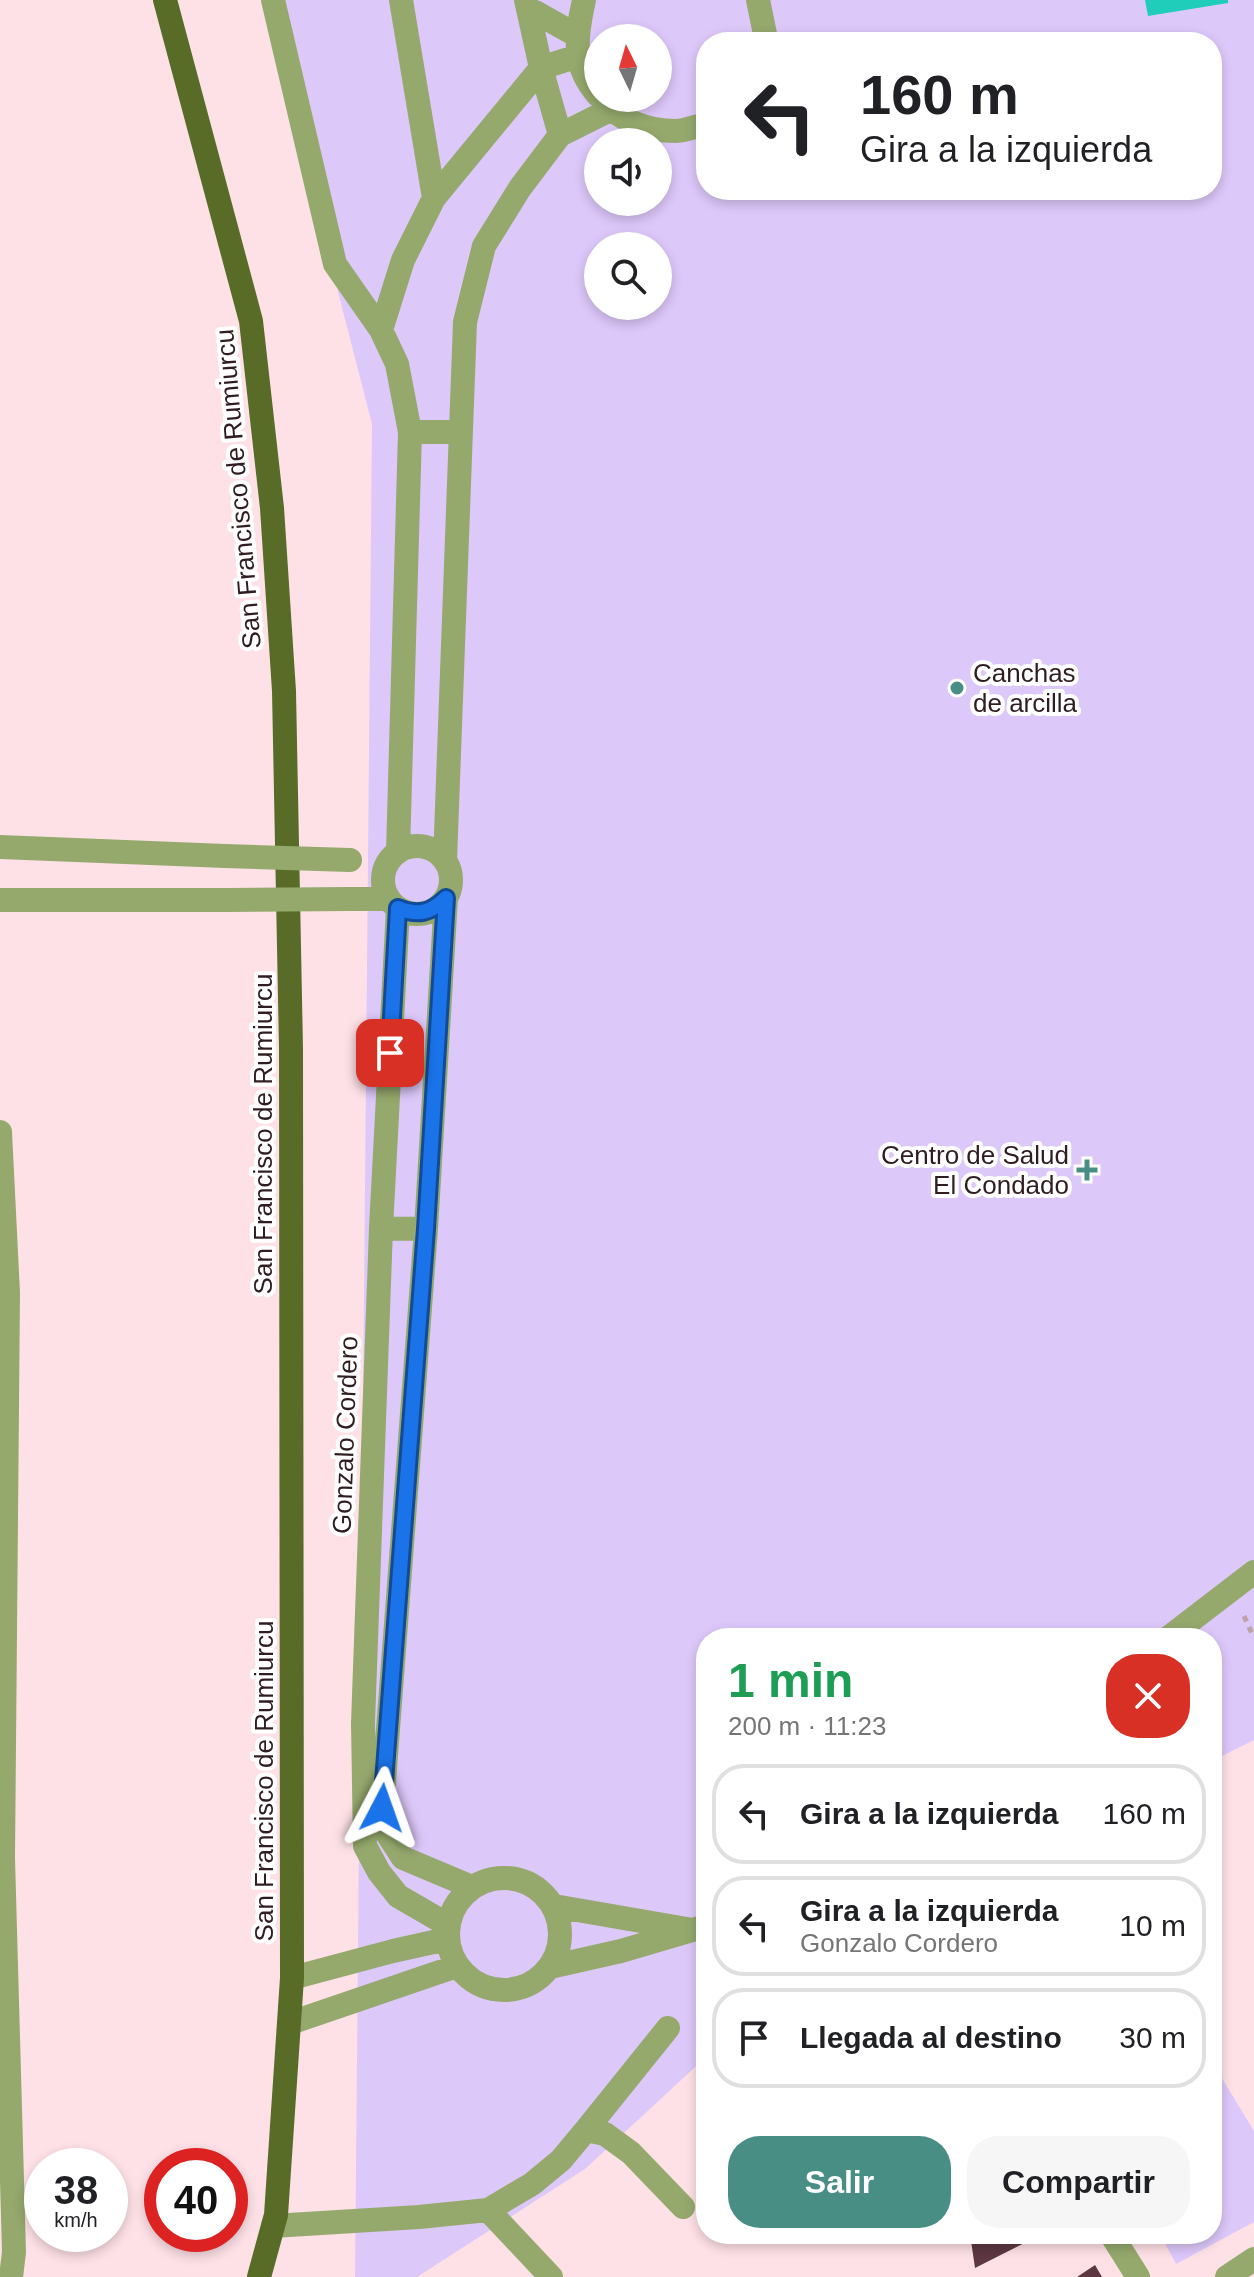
<!DOCTYPE html>
<html lang="es">
<meta charset="utf-8">
<style>
body{margin:0;font-family:Helvetica,sans-serif;background:#f6f6f6;color:#202124;height:100vh;display:flex;flex-direction:column;font-size:30px;white-space:nowrap}
*{box-sizing:border-box;margin:0}
p{font-size:26px;color:#757577}
.icon{flex:none;width:44px;height:44px;fill:none;stroke:currentColor;stroke-width:2;stroke-linecap:round;stroke-linejoin:round}
.map{position:relative;flex:1;overflow:hidden}
.side{position:absolute;left:696px;top:1628px;width:526px;height:616px;display:flex;flex-direction:column;background:#fff;border-radius:32px;box-shadow:0 4px 12px #0003}
.side>*{flex:none}
.guide{position:absolute;left:696px;top:32px;width:526px;height:168px;border-radius:32px;box-shadow:0 4px 12px #0003;background:#fff;color:#202124;overflow:hidden}
.needle{width:52px;rotate:355deg}
.fabs{position:absolute;left:584px;top:24px;display:grid;gap:16px}
.fabs a{display:grid;place-items:center;width:88px;height:88px;border-radius:50%;background:#fff;box-shadow:0 4px 12px #0003;font-size:40px}
.speed{position:absolute;left:24px;top:2148px;display:flex;gap:16px;font-size:40px;font-weight:700;text-align:center}
.speed>*{display:grid;place-content:center;width:104px;height:104px;border-radius:50%;background:#fff;box-shadow:0 4px 12px #0003;line-height:1}
.speed small{font-size:20px;font-weight:400}
.speed .limit{border:12px solid #d22;background:#fff;color:#111}
.pin{position:absolute;display:grid;place-items:center;width:68px;height:68px;color:#fff;margin:-34px;border-radius:16px;box-shadow:0 4px 12px #0006}
.me{position:absolute;width:88px;margin:-44px;rotate:4deg;stroke-linejoin:round;filter:drop-shadow(0 0 6px #0008)}
.turn{display:flex;align-items:center;gap:28px;height:168px;padding:0 32px;font-size:36px}
.turn .icon{width:104px;height:104px;stroke-width:2.5}
.turn b{display:block;font-size:56px;line-height:68px}
.round{display:grid;place-items:center;flex:none;width:84px;height:84px;border-radius:32px;background:#f6f6f6}
.headline{display:flex;align-items:center;justify-content:space-between;height:136px;padding:0 32px}
h1{font-size:48px;font-weight:600;line-height:60px;color:#1e9e55}
.button{display:flex;gap:16px;margin-top:auto;padding:16px 32px}
.button a{flex:1;height:92px;border-radius:32px;background:#488e84;color:#fff;font-size:32px;font-weight:600;line-height:92px;text-align:center}
.button a+a{background:#f6f6f6;color:#202124}
ul{padding:0;list-style:none}
li{display:flex;align-items:center;gap:24px;height:100px;margin:0 16px 12px;padding:0 16px;border:4px solid #e0e0e0;border-radius:32px}
li div{flex:1}
li b{display:block;font-size:30px}
li em{font-style:normal}
.map>svg:first-child{display:block}
</style>
<div class="map">
<svg width="1254" height="2277" viewBox="0 0 1254 2277">
<rect width="100%" height="100%" fill="#fee1e7"/>
<!-- green -->
<path fill="#ddc8fa" fill-rule="evenodd" d="M263,0h991v1740l-42,21v-123h-506v419l-121,112 -168,108h-62l17,-1853zM598,38h60v60h-60zM706,42h506v148h-506zM598,142h60v60h-60zM598,246h60v60h-60z
M1212,2062l42,69v91l-78,42 -16,-30h52z"/>
<!-- water -->
<path fill="#20cdbb" d="M1145,0h83v3l-80,13z"/>
<!-- building -->
<path fill="#5d3741" d="M970,2234h72l-67,34z
M1095,2265l7,12h-25z"/>
<g fill="none" stroke-linecap="round" stroke-linejoin="round">
<!-- path -->
<path stroke="#bda3a8" stroke-width="5" stroke-dasharray="6 6" stroke-linecap="butt" d="M1244,1616l10,22"/>
<!-- minor -->
<path stroke="#95a96d" stroke-width="24" d="M273,0l62,264 46,66 16,34 13,68 -12,420
M401,0l33,198
M526,0l15,68 19,67
M584,0c-8,37 -13,64 14,95
M758,0l7,34 -1,8
M528,8l48,27
M602,100c18,21 46,31 73,31 10,0 21,-5 31,-7
M381,330l22,-70 31,-62 107,-130 37,-12
M410,432h50
M383 880a34 34 0 1 1 68 0a34 34 0 1 1-68 0Z
M0,847l225,9
M445,861l20,-539 19,-76 36,-58 40,-53 50,-25
M446,898l-20,331 -44,579 6,27 15,23 69,29
M350,899h39
M0,900h227
M398,908l-17,320 -18,495 2,123 14,26 19,24 50,29
M0,1132l8,161 -5,565 11,394 -3,25
M381,1228l45,1
M1168,1638l86,-66
M448 1934a56 56 0 1 1 112 0a56 56 0 1 1-112 0Z
M554,1906l133,23
M550,1967l71,-16 85,-25
M292,1978l101,-27 54,-12
M290,2023l167,-57
M586,2130l82,-102
M488,2210l63,67
M273,2226l146,-9 69,-7 44,-26 29,-24 25,-30 19,4 26,19 52,54
M1111,2234l27,43
M1227,2277l27,-18"/>
<!-- major -->
<path stroke="#586c28" stroke-width="24" d="M165,0l86,321 21,187 12,183 7,358 1,929 -16,237 -17,62"/>
<!-- minor-bridge -->
<path stroke="#95a96d" stroke-width="24" d="M225,856l125,4
M227,900l123,-1"/>
</g>
<g fill="none" stroke-linecap="round" stroke-linejoin="round">
<!-- route casing -->
<g stroke="#114b97" stroke-width="20">
<path id="route" d="M382,1808l44,-579 20,-331c-15,15 -28,18 -48,10l-8,145"/>
</g>
<!-- route -->
<use href="#route" stroke="#1a73e8" stroke-width="14"/>
</g>
<!-- markers -->
<g fill="#488e84" stroke="#fff" stroke-width="3">
<circle cx="957" cy="688" r="8"/>
<path d="M1083 1158h8v8h8v8h-8v8h-8v-8h-8v-8h8z"/>
</g>
<g text-anchor="middle" stroke-width="8" stroke-linejoin="round" paint-order="stroke">
<!-- street labels -->
<g font-size="26" fill="#2f1d21" stroke="#fff">
<text transform="translate(238 489) rotate(-95)" y="9">San Francisco de Rumiurcu</text>
<text transform="translate(263 1134) rotate(-90)" y="9">San Francisco de Rumiurcu</text>
<text transform="translate(345 1435) rotate(-88)" y="9">Gonzalo Cordero</text>
<text transform="translate(264 1781) rotate(-90)" y="9">San Francisco de Rumiurcu</text>
</g>
<!-- poi labels -->
<g font-size="26" fill="#2f1d21" stroke="#fff" text-anchor="start">
<text x="973" y="682">Canchas<tspan x="973" dy="30">de arcilla</tspan></text>
<text x="1069" y="1164" text-anchor="end">Centro de Salud<tspan x="1069" dy="30">El Condado</tspan></text>
</g>
</g>
</svg>
<div class="fabs">
<a><svg class="needle" viewBox="-14 -14 28 28"><path d="M0-13l5 13h-10z" fill="#e53935"/><path d="M0 13l5-13h-10z" fill="#757577"/></svg></a>
<a><svg class="icon" aria-label="sound" viewBox="0 0 24 24"><path d="M4 9h4l5-4v14l-5-4H4zM17 9q2 3 0 6"/></svg></a>
<a><svg class="icon" aria-label="search" viewBox="0 0 24 24"><circle cx="10" cy="10" r="6"/><path d="M15 15l6 6"/></svg></a>
</div>
<div class="speed"><div>38<small>km/h</small></div><div class="limit">40</div></div>
<div class="pin" style="left:390px;top:1053px;background:#d93025"><svg class="icon" aria-label="arrive" viewBox="0 0 24 24"><path d="M6 21V4h12l-3 4 3 4H6"/></svg></div>
<svg class="me" style="left:382px;top:1808px" viewBox="-20 -20 40 40"><path d="M0-17L14 15 0 8-14 15z" fill="#1a73e8" stroke="#fff" stroke-width="4"/></svg>
<div class="guide">
<div class="turn"><svg class="icon" aria-label="left" viewBox="0 0 24 24"><path d="M17 20v-9H6M10 6l-5 5 5 5"/></svg><div><b>160 m</b>Gira a la izquierda</div></div>
</div>
<section class="side">
<div class="headline"><div><h1>1 min</h1><p>200 m · 11:23</p></div><a class="round" style="background:#d93025;color:#fff"><svg class="icon" aria-label="close" viewBox="0 0 24 24"><path d="M6 6l12 12M18 6L6 18"/></svg></a></div>
<ul>
<li><svg class="icon" aria-label="left" viewBox="0 0 24 24"><path d="M17 20v-9H6M10 6l-5 5 5 5"/></svg><div><b>Gira a la izquierda</b></div><em>160 m</em></li>
<li><svg class="icon" aria-label="left" viewBox="0 0 24 24"><path d="M17 20v-9H6M10 6l-5 5 5 5"/></svg><div><b>Gira a la izquierda</b><p>Gonzalo Cordero</p></div><em>10 m</em></li>
<li><svg class="icon" aria-label="arrive" viewBox="0 0 24 24"><path d="M6 21V4h12l-3 4 3 4H6"/></svg><div><b>Llegada al destino</b></div><em>30 m</em></li>
</ul>
<div class="button"><a>Salir</a><a>Compartir</a></div>
</section>
</div>
